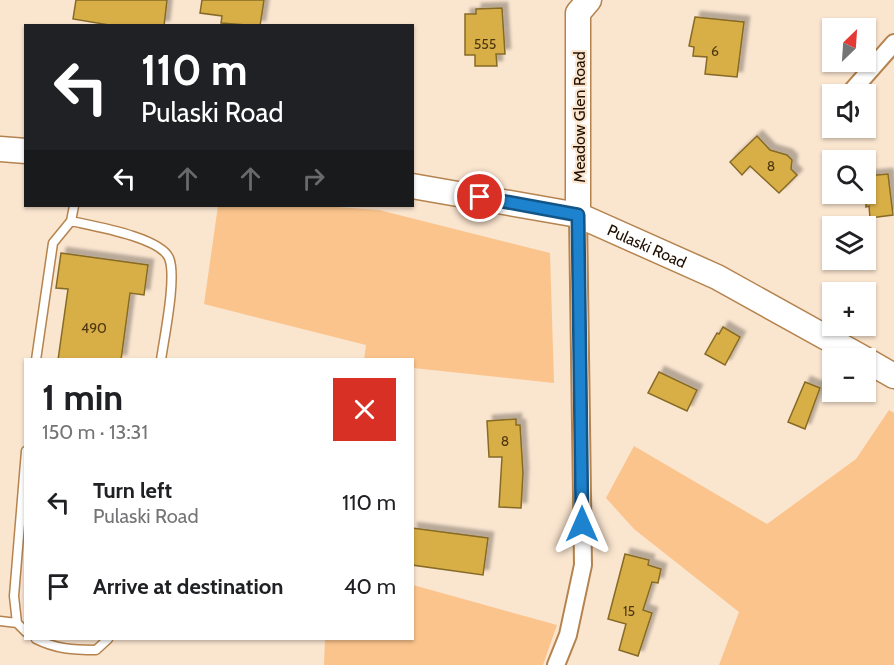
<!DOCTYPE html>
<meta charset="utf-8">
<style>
body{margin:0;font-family:Cabin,sans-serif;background:#f2f2f2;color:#202124;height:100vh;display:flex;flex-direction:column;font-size:22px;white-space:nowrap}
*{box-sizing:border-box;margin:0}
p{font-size:20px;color:#757577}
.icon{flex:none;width:33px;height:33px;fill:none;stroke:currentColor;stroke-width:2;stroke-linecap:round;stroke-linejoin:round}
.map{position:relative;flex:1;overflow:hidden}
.details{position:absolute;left:24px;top:358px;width:390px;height:282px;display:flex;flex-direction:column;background:#fff;border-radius:0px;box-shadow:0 2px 4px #0004}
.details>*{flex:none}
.top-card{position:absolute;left:24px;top:24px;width:390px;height:183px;border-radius:0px;box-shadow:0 2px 4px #0004;background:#202124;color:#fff;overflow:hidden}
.needle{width:39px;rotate:25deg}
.fabs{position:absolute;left:822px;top:18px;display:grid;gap:12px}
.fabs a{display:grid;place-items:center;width:54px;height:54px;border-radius:0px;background:#fff;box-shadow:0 2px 4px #0004;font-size:30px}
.pin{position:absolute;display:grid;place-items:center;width:51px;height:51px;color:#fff;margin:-26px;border:3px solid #fff;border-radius:50%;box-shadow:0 2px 6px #0007}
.me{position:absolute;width:66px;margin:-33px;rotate:0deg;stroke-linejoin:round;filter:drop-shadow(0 0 4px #0008)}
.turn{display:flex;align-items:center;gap:21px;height:126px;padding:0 18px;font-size:27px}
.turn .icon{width:78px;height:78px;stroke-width:2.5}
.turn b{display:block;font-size:42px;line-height:51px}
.lanes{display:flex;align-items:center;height:57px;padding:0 18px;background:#0003;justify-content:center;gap:30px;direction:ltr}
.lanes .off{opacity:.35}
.round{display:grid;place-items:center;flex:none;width:63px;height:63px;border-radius:0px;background:#f2f2f2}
.headline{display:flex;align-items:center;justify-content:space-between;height:102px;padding:0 18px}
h1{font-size:36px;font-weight:700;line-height:45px}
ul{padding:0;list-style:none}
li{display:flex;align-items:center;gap:18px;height:84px;padding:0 18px}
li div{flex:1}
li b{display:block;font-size:22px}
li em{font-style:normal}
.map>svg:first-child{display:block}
</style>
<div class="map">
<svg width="894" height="665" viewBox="0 0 894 665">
<defs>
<filter id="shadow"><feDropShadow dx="5.5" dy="-5.5" stdDeviation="1.5" flood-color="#0004"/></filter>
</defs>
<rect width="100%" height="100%" fill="#fae5cf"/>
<!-- green -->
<path fill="#fbc48c" d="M218,206h104l57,4 171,43 4,130 -141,-15 -1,-8h-48l2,-15 -162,-41z
M889,410l5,3v252h-175l20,-53 -105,-83 -28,-31 28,-52 133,78 89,-65z
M413,585l144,40 -14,40h-219l1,-26h87z"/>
<!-- building -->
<path fill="#d8ae46" stroke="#866b26" stroke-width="1.5" filter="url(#shadow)" d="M76,0h91l-3,26h-49l-42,-7z
M202,0h62l-4,26 -39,-3 1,-7 -22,-3z
M502,8l3,46h-9l1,12h-22v-11h-10v-41h11v-5z
M695,17l49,5 -7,55 -32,-3 2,-17 -14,-1 1,-9 -5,-1z
M757,136l13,14 17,5 5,5 -1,9 6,6 -18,18 -29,-27 -8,9 -12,-13z
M888,174l5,41 -23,3 -1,-12 -3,1v-31z
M61,253l87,12 -4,30 -14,-2 -9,67h-63l10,-71 -12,-1z
M723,327l17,10 -15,28 -20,-11 12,-21 2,1z
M659,372l38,18 -10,21 -39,-18z
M805,382l15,6 -15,41 -17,-7z
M516,419v6h4l3,48 -2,35 -22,-1 3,-50h-13l-2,-36z
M412,528l76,10 -5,37 -71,-10z
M625,554l24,6 -1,5 13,4 -3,14 -6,-1 -9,28 9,3 -14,43 -19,-6 7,-26 -18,-5z"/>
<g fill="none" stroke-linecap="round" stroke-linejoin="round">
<!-- lane casing -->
<g stroke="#b5834e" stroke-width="11">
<path id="lane" d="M71,221c22,5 89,16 98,37 8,19 -5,80 -8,102
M36,360l17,-117 18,-22 3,-15
M26,451l-12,145 3,27 9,9
M0,621l17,2
M36,639c20,10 37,11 60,11l12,-11"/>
</g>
<!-- street casing -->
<g stroke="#b5834e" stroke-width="20">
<path id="street" d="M850,93l44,-50
M556,665l12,-30 15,-70 -5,-350"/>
</g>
<!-- secondary casing -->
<g stroke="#b5834e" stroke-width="27">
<g id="secondary">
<path d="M0,149l26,2"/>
<path id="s1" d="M412,186l166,29 139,62 146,81"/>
<path d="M578,215v-202l11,-13"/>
<path d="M866,360l28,16"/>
</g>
</g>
<!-- lane -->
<use href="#lane" stroke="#fff" stroke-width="8"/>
<!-- street -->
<use href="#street" stroke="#fff" stroke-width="16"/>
<!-- secondary -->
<use href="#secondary" stroke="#fff" stroke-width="24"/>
</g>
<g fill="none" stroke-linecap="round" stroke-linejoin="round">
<!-- route casing -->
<g stroke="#135586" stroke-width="15">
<path id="route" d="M480,197l98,18 4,309"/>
</g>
<!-- route -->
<use href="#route" stroke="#1d83ce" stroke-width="10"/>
</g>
<g text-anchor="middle" stroke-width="4.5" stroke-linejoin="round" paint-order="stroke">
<!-- number labels -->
<g font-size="14" fill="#4f3712">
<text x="485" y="49">555</text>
<text x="715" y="56">6</text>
<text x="771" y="171">8</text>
<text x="94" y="333">490</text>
<text x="505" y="446">8</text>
<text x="629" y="616">15</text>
</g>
<!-- street labels -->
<g font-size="16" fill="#210f00" stroke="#fae5cf">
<text transform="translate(579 117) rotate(-90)" y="6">Meadow Glen Road</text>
<text dy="6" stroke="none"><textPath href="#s1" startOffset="244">Pulaski Road</textPath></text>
</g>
</g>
</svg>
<div class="fabs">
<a><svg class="needle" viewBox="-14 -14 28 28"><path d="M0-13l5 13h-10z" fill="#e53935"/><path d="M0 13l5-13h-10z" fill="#757577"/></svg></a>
<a><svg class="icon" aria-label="sound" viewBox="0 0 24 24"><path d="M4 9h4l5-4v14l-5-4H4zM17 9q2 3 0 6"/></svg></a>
<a><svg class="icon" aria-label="search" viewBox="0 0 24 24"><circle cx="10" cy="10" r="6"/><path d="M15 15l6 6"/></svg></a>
<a><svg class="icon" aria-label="layers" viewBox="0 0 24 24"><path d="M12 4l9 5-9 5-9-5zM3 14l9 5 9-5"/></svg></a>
<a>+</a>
<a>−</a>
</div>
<div class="pin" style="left:480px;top:197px;background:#d93025"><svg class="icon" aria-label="arrive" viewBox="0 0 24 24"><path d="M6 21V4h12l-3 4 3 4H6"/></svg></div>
<svg class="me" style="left:582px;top:524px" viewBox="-20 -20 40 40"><path d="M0-17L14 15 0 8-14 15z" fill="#1d83ce" stroke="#fff" stroke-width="4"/></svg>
<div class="top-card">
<div class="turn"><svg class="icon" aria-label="left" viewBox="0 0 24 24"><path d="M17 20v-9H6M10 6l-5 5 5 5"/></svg><div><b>110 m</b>Pulaski Road</div></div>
<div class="lanes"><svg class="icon" aria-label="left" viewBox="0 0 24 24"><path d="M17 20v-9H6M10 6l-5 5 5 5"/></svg><svg class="icon off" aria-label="ahead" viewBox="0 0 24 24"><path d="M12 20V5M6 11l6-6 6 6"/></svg><svg class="icon off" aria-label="ahead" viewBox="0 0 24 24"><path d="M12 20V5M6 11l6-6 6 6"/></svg><svg class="icon off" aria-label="right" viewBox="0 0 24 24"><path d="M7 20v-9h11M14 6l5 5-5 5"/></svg></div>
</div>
<section class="details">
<div class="headline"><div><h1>1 min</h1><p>150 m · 13:31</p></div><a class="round" style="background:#d93025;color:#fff"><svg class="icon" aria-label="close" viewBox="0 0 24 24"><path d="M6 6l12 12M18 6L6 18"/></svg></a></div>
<ul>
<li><svg class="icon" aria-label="left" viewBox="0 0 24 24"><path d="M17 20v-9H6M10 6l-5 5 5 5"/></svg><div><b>Turn left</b><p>Pulaski Road</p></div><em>110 m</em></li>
<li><svg class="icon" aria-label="arrive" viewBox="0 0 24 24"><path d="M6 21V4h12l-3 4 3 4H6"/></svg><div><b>Arrive at destination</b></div><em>40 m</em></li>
</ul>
</section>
</div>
